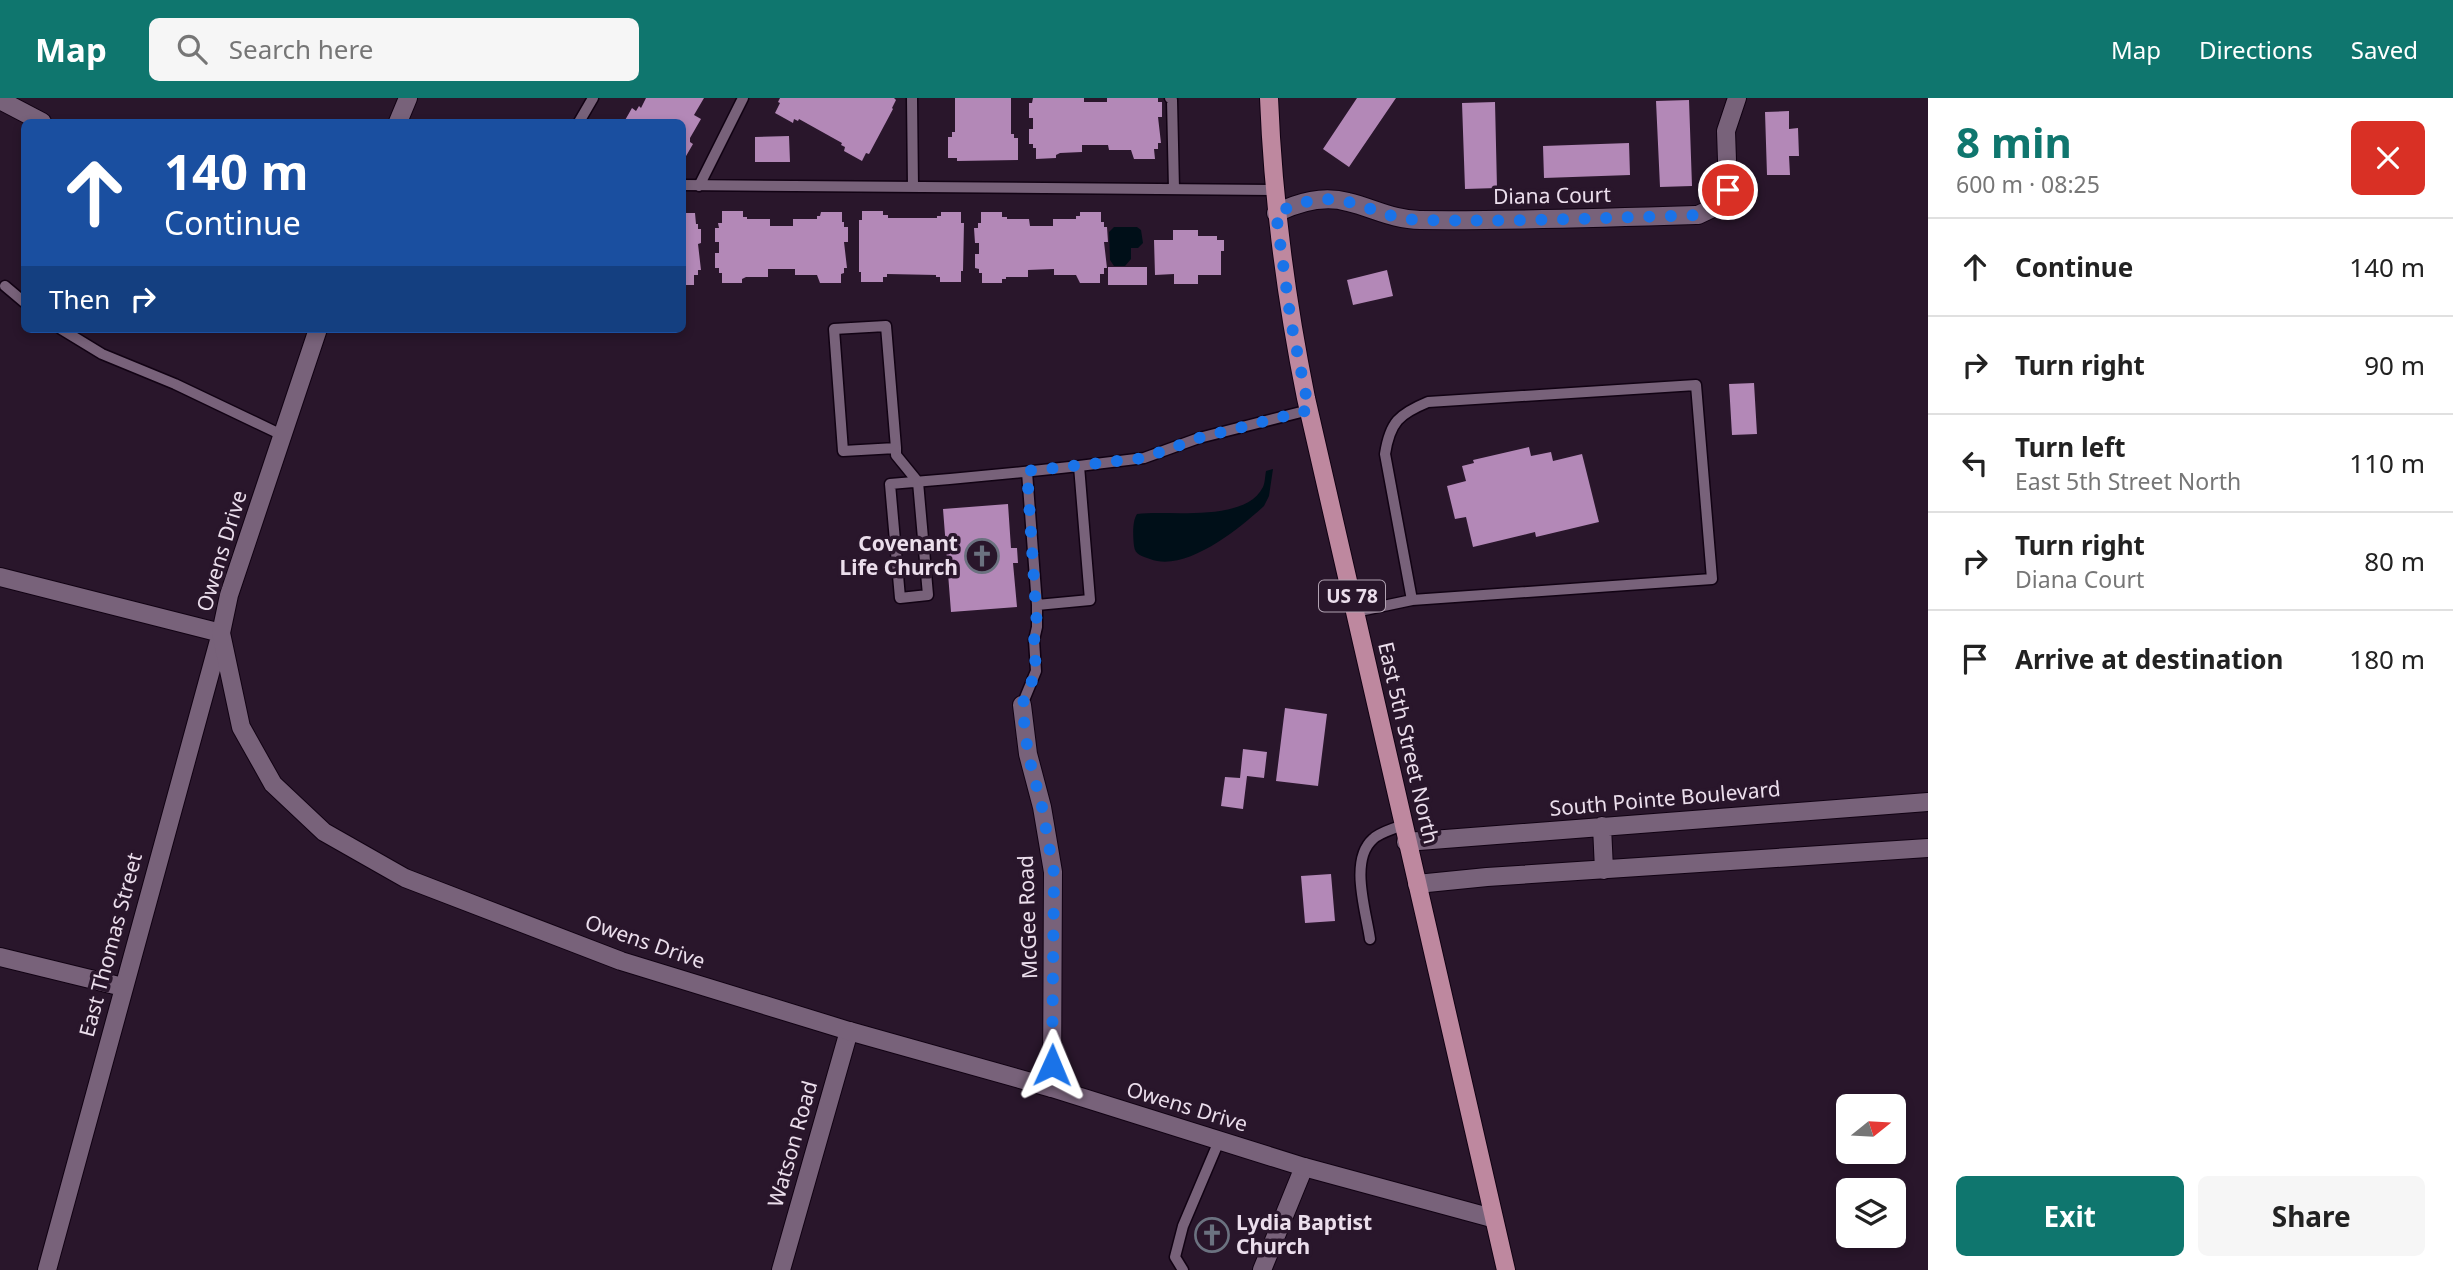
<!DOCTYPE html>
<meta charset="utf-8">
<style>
body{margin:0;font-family:"Noto Sans",sans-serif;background:#f6f6f6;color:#222;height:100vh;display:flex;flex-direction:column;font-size:26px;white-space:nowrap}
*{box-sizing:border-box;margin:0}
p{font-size:23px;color:#767676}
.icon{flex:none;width:38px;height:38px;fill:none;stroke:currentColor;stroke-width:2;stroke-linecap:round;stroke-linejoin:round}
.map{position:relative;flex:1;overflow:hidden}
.panel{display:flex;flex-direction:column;background:#fff;width:525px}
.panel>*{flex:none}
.top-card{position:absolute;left:21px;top:21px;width:665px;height:214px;border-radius:10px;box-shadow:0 4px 10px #0003;background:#1a4fa0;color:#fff;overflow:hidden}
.needle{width:46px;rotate:72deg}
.tools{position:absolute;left:1836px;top:996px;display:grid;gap:14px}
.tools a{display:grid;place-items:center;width:70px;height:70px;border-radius:10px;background:#fff;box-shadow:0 4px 10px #0003;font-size:35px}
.pin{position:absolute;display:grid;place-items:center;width:60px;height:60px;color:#fff;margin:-30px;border:4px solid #fff;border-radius:50%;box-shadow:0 2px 7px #0007}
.me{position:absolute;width:77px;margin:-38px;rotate:1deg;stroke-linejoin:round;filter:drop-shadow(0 0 5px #0008)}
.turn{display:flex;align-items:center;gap:24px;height:147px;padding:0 28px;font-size:32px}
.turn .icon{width:91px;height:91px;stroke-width:2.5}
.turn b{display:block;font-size:49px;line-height:60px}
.then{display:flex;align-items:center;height:66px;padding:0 28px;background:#0003;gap:14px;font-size:26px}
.round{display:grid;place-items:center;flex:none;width:74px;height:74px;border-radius:10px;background:#f6f6f6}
.overview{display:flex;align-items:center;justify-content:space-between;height:119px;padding:0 28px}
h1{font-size:42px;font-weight:700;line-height:52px;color:#0f766e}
.primary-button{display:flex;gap:14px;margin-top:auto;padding:14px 28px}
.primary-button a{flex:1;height:80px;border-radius:10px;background:#0f766e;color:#fff;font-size:28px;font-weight:700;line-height:80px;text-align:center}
.primary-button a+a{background:#f6f6f6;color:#222}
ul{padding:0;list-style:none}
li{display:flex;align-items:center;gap:21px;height:98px;padding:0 28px;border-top:2px solid #e0e0e0}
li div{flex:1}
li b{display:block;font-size:26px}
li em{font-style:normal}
header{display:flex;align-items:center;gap:42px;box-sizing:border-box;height:98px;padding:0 35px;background:#0f766e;color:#fff}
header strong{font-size:33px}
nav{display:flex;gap:38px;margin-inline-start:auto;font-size:24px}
.search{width:490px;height:63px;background:#f6f6f6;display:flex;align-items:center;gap:18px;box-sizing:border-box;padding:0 24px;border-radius:10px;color:#767676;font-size:26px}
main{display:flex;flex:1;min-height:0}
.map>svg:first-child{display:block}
</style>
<header>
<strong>Map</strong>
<div class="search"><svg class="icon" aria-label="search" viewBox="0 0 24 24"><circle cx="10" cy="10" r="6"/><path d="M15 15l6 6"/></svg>Search here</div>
<nav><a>Map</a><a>Directions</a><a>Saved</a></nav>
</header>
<main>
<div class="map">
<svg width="1928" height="1172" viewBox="0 0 1928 1172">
<rect width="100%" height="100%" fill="#29162b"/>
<!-- water -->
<path fill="#000f18" d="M1114,129h23l4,3 2,13 -5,5h-7v11l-6,7h-11l-4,-6 -1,-28z
M1273,371l-4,27 -5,10c-25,23 -79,67 -114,53 -8,-3 -15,-4 -16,-13 -1,-9 -2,-25 3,-32 33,-4 108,9 126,-27 2,-4 2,-11 3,-16z"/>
<!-- building -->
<path fill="#b388b7" d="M646,0h58l-10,17 7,4 -11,19v4l3,2 -11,19v-41h-58l8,-14 4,3 3,-5 2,2z
M780,0h114l2,2 -4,8 1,1 -24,45 -3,-1 -4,8 -18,-10 1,-4 -4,-2 1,-2 -43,-24 -1,2 -4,-2 -1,4 -18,-10 5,-10 -2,-1z
M955,0h56v36h3v4h4v22l-61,1v-3h-9v-21h4v-5h3z
M1033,0h51v4h23v-4h51v4h4v15h-4l3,26h-3v6h-4l1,10h-21l-3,-9h-22l-1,-5h-26v7l-22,1 -4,2v3l-20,1v-11h-3v-4h-4v-15h4v-11h-4v-15h3z
M1357,0h39l-47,69 -26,-18z
M1689,2l3,86 -32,1 -4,-86z
M1495,4l2,86 -32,1 -3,-86z
M1789,13v18l9,-1 1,28h-10l1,19h-23l-2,-63z
M789,38l1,26h-35v-25z
M1629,45l1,32 -86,3 -1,-32z
M722,113h21v6h4v2h23v7h23v-7h24v-3h3l1,-4h21v10h2v5h4v15h-4l3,26h-3v5l-3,1v9h-21l-3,-8h-22v-6h-27v8h-22l-4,2v4h-20v-10h-3v-5h-4v-15h4v-11h-4v-14h4l-1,-5h4z
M862,113h21v4h5v3h49v-2h4v-4h20v11h3l-1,48h-2v11h-21v-5h-4v-2l-49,-1v3h-4v5h-22v-10h-2v-52h3z
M981,114h21v5h5v2h22l1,7h23v-7h23v-3h4v-4h21v10h3v5h3l1,15h-4l3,26h-3v6h-4v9h-20l-4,-8h-22v-6l-26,1v7h-22v2h-4v4h-20v-10h-3v-4l-4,-1v-14h4v-11h-4l-1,-15h4v-5h3z
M682,115h13l1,11h2v5h3v14l-3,1 3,26h-3v5h-4v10h-12z
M1173,132h25v6h19v4h7v11h-3v24h-23v9h-24v-10l-19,1 -1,-35h19z
M1108,169h39v18h-39z
M1387,172l6,26 -40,9 -6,-25z
M1754,285l3,51 -25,1 -3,-51z
M1529,349l2,9 20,-4 2,9 29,-7 17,68 -63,15 -1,-5 -62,15 -7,-30 -11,2 -8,-33 19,-5 -4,-15 12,-3 -1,-3z
M1008,406l3,44h6l1,15h-5l4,44 -66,5 -8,-103z
M1285,610l42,6 -9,72 -42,-5z
M1243,651l24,3 -3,26 -17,-2 -4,33 -22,-3 4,-29 15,1z
M1331,776l4,47 -30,2 -4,-47z"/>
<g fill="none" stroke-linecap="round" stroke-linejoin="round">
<!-- service casing -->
<g stroke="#110213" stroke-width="13">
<path id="service" d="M912,0l1,89
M1170,0l2,2 2,89
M579,24l14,-24
M682,87l593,5
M699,88l44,-88
M5,188l19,16
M61,231l41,25 73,30 107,51
M896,350l-53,3 -9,-122 52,-3 10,122v7l22,27 10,113 -28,3 -10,-114c63,-5 126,-11 189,-18
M1027,374l10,133
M1355,514l57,-12 300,-21 -16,-194 -268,17c-29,12 -38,20 -43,52l27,146
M1022,607l14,-34 -2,-31 3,-13v-22l53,-5 -11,-134 65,-8 55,-20 110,-28
M1370,841c-4,-28 -21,-79 3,-100 7,-7 21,-10 29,-14
M1183,1172l-8,-13 8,-31 36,-85"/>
</g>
<!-- minor casing -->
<g stroke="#110213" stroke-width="20">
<path id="minor" d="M0,2l42,22
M1276,115c23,-11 47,-18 72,-11 25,6 46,18 72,18 93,1 185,-2 278,-5l19,-9 11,-16 -2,-59 11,-33
M0,479l221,56 -174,637
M1022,607l6,49 14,53 11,65 -1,216
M1602,728l2,44
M1406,744l522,-40
M1417,786l70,-7 441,-29
M0,859l123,30
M781,1172l68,-239
M1262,1172l42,-103"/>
</g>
<!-- tertiary casing -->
<g stroke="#110213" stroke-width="20">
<path id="tertiary" d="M398,24l10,-24
M318,231l-89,266 -8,38 20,94 32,57 51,48 81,46 216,83 228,70 203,57 252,79 188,51"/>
</g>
<!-- primary casing -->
<g stroke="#110213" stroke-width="20">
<path id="primary" d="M1269,0c4,102 17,201 37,300l200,872"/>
</g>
<!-- service -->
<use href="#service" stroke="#78627a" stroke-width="10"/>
<!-- minor -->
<use href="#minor" stroke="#78627a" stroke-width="18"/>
<!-- tertiary -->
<use href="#tertiary" stroke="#78627a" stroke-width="18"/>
<!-- primary -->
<use href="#primary" stroke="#be889f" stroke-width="18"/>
</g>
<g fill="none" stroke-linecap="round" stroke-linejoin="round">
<!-- route -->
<path stroke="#1a73e8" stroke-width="12" stroke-dasharray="0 21.6" d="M1052,967l2,-192 -12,-66 -14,-53 -6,-49 14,-34 -2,-31 3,-13 -10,-156 117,-13 55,-20 110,-28 -18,-88 -15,-109c23,-11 47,-18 72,-11 25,6 46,18 72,18 93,2 185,-2 278,-5l19,-9 11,-16"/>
</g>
<!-- icons -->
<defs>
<g id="church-ring" transform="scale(1.75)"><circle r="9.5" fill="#29162b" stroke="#6b7280" stroke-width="1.5"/><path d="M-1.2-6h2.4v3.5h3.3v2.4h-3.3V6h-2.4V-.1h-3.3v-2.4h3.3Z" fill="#6b7280"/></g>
</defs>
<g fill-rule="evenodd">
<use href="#church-ring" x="982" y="458"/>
<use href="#church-ring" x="1212" y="1137"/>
</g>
<g text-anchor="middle" stroke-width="7" stroke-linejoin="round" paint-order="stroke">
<!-- shield labels -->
<rect fill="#29162b" stroke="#b1a2b2" stroke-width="2" x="1319" y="482.5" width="66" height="31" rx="5"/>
<g font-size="19" font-weight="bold" fill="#ebdeec">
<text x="1352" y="505">US 78</text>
</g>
<!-- street labels -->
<g font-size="21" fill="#ebdeec" stroke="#29162b">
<text transform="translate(1552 98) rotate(-1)" y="7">Diana Court</text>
<text transform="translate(222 453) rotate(-73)" y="7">Owens Drive</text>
<text transform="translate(1408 645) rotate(77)" y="7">East 5th Street North</text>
<text transform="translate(1665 701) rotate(-5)" y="7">South Pointe Boulevard</text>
<text transform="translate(1028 819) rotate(-92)" y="7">McGee Road</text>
<text transform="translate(645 844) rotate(19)" y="7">Owens Drive</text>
<text transform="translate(111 847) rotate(-75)" y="7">East Thomas Street</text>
<text transform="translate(1187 1009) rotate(17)" y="7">Owens Drive</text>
<text transform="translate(793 1046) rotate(-74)" y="7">Watson Road</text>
</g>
<!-- poi labels -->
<g font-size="21" font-weight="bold" fill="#ebdeec" stroke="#29162b" text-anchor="end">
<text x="958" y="453">Covenant<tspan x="958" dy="24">Life Church</tspan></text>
<text x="1236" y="1132" text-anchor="start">Lydia Baptist<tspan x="1236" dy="24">Church</tspan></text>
</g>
</g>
</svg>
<div class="tools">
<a><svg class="needle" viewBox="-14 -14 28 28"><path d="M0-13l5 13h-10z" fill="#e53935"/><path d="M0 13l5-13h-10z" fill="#767676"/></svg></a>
<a><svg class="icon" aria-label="layers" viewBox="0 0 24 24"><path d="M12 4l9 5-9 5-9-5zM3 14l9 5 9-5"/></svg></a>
</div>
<div class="pin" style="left:1728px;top:92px;background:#d93025"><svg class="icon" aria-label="arrive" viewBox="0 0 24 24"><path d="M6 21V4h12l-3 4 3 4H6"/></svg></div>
<svg class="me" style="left:1052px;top:967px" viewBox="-20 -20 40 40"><path d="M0-17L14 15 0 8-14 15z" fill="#1a73e8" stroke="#fff" stroke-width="4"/></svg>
<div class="top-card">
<div class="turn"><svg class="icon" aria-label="ahead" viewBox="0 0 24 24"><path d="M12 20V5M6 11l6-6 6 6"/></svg><div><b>140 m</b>Continue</div></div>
<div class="then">Then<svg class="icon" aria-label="right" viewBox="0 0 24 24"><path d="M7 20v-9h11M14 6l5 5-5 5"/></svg></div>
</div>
</div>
<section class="panel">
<div class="overview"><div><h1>8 min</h1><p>600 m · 08:25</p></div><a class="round" style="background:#d93025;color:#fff"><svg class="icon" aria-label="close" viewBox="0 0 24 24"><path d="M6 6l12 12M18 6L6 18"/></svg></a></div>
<ul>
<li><svg class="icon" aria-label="ahead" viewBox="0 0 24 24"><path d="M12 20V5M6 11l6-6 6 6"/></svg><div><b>Continue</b></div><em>140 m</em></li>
<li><svg class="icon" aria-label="right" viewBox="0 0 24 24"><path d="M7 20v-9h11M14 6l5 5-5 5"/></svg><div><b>Turn right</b></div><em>90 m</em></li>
<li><svg class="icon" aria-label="left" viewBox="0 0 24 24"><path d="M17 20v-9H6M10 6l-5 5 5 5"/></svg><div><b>Turn left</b><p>East 5th Street North</p></div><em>110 m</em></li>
<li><svg class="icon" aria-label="right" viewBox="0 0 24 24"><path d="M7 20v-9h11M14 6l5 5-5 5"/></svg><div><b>Turn right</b><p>Diana Court</p></div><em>80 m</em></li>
<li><svg class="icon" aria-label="arrive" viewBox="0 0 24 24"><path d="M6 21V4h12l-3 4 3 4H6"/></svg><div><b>Arrive at destination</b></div><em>180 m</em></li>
</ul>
<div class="primary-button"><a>Exit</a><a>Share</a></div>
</section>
</main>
